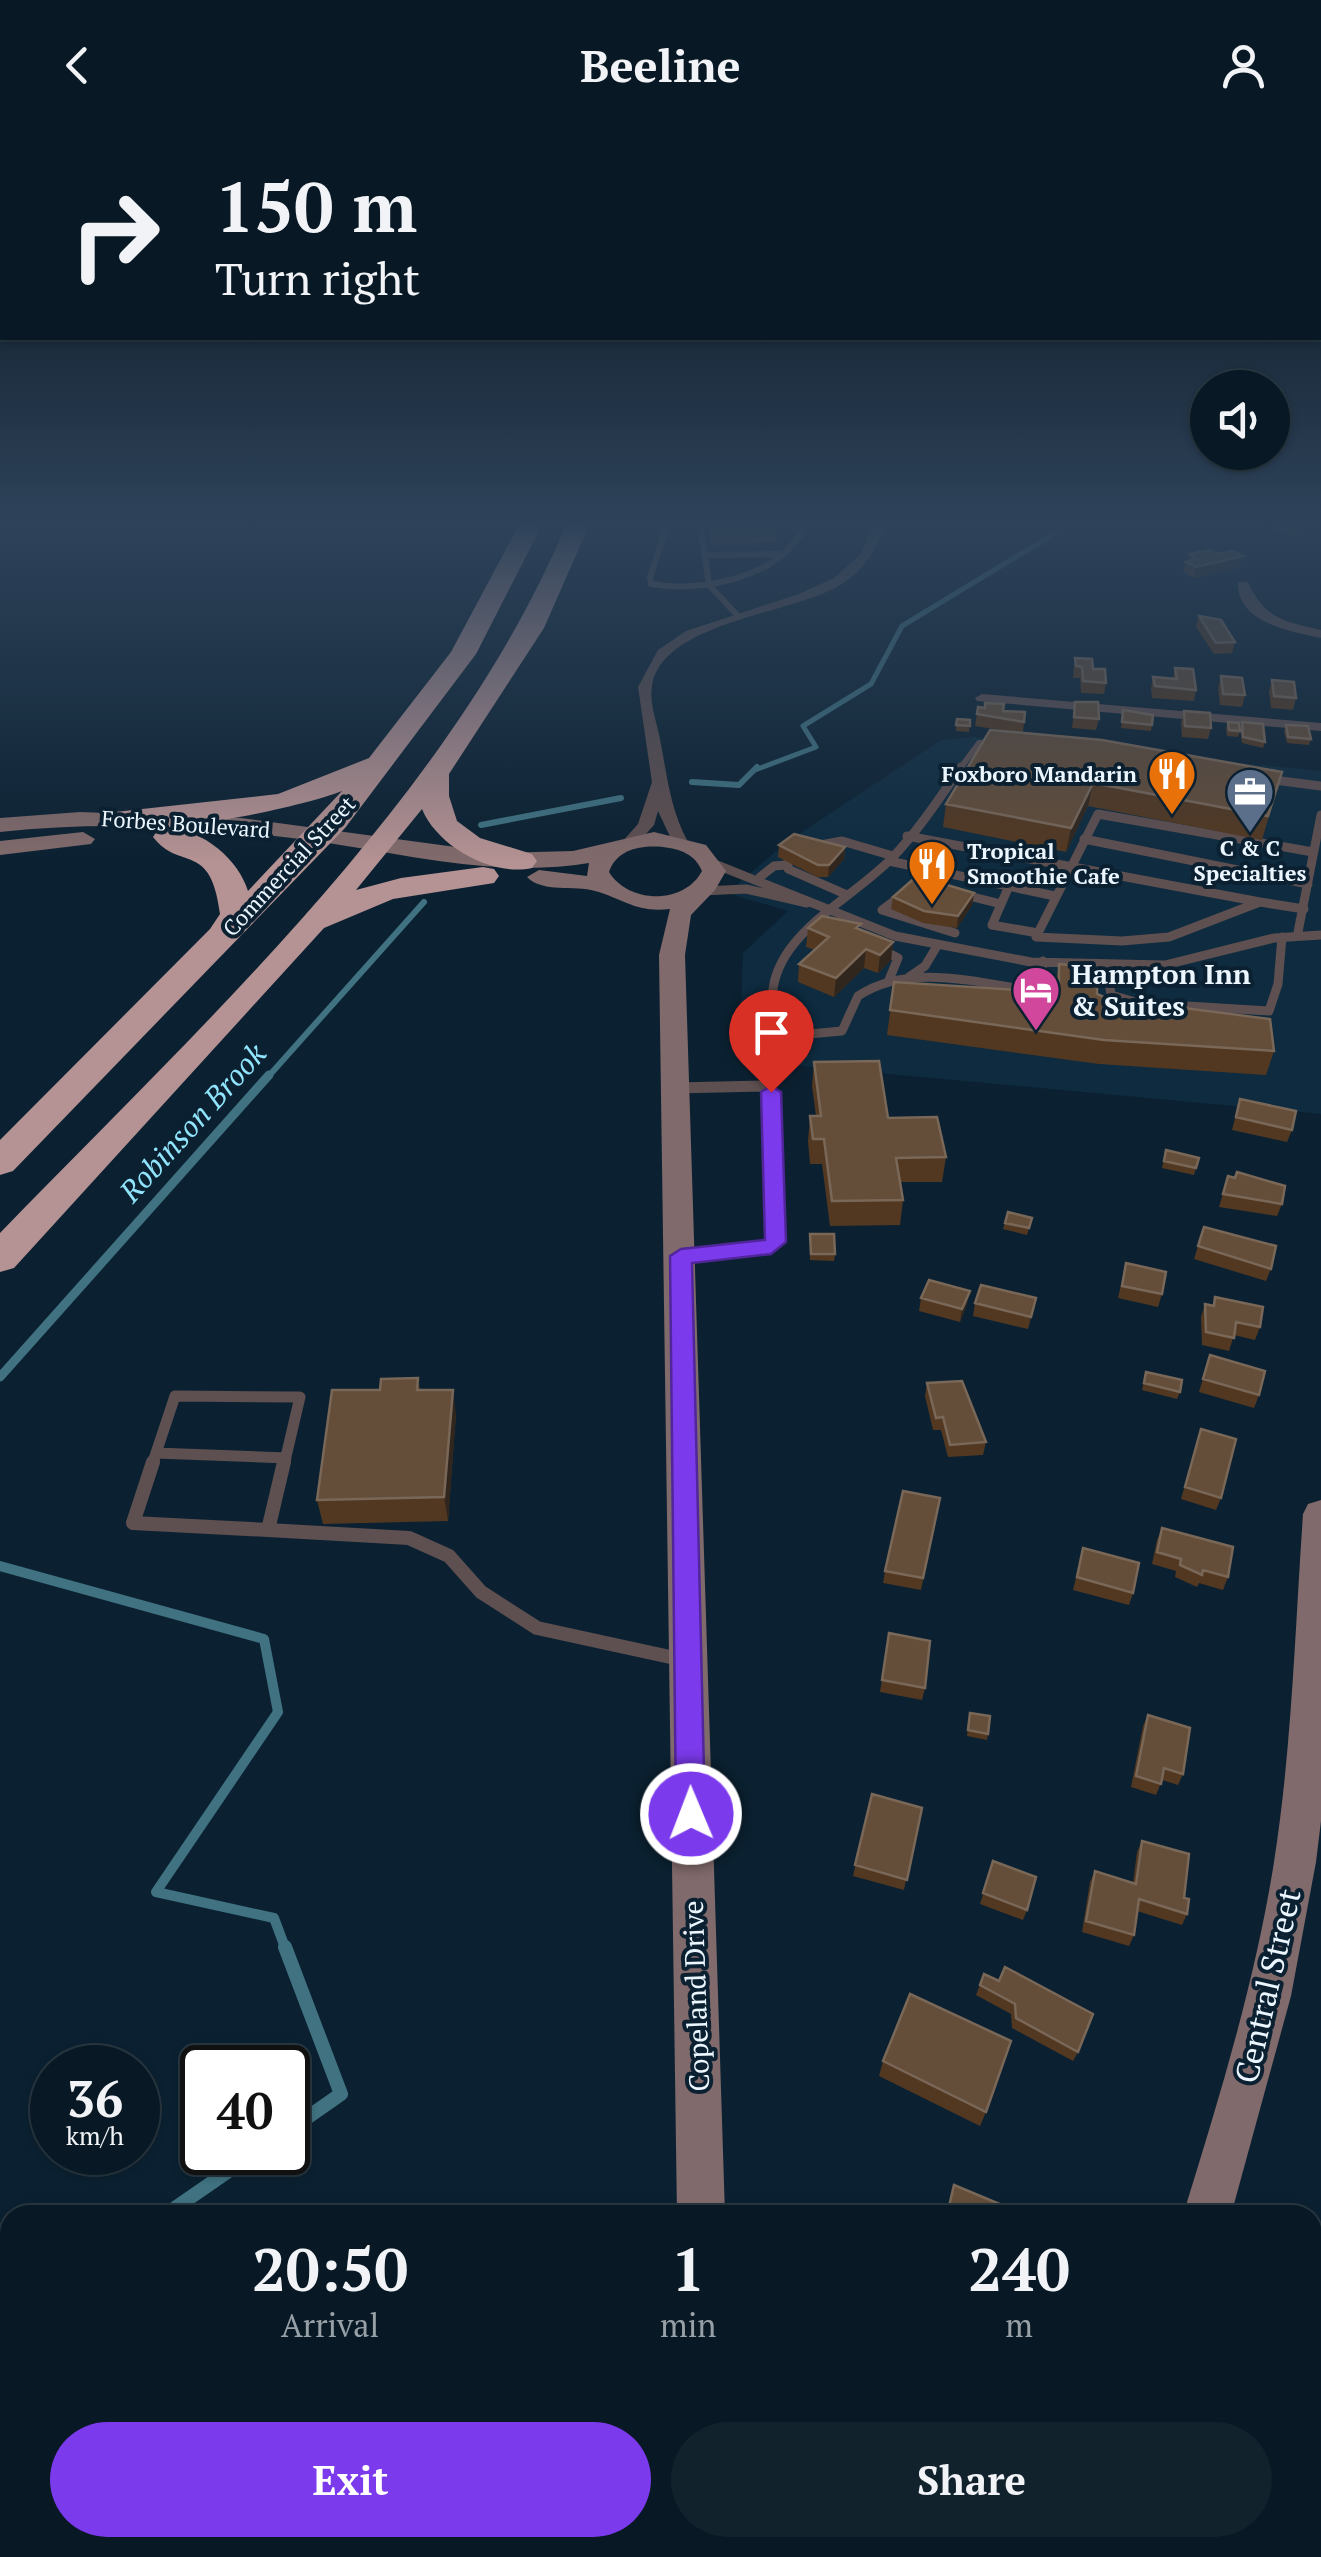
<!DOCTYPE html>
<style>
body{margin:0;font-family:"PT Serif",serif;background:#11222d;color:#f1f3f6;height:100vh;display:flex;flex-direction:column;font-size:38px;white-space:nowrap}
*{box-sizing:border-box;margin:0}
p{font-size:32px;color:#98a0a7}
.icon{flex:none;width:55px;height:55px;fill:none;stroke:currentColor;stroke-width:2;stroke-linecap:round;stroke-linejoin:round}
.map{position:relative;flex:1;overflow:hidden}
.panel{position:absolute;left:0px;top:2075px;width:1322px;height:352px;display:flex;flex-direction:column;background:#081925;border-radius:30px 30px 0 0;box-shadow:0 2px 8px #0004,0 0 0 2px #293842}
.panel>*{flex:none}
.banner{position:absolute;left:0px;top:0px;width:1322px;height:210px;box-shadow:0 2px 8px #0004,0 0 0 2px #293842;background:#081925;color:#f1f3f6;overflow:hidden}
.controls{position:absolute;left:1190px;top:240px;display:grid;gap:20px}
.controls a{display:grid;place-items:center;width:100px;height:100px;border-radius:50%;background:#081925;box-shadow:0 2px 8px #0004,0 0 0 2px #293842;font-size:50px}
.speed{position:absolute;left:30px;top:1915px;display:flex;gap:20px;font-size:50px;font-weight:700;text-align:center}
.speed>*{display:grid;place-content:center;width:130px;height:130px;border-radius:50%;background:#081925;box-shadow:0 2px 8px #0004,0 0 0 2px #293842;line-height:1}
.speed small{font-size:25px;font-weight:400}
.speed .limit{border:5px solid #111;border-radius:15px;background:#fff;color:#111}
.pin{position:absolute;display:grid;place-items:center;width:85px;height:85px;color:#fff;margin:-102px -42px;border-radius:50% 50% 50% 0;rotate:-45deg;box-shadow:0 0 10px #0007}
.pin .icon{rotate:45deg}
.me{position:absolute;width:110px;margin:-55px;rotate:359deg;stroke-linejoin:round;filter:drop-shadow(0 0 8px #0008)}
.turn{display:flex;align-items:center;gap:35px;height:210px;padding:0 50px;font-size:45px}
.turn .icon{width:130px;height:130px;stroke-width:2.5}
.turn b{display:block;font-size:70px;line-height:85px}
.eta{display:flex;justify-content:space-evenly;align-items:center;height:170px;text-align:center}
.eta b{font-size:60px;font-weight:700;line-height:70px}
.button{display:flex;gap:20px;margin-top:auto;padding:20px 50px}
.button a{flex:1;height:115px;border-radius:60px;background:#7c3aed;color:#fff;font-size:40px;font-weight:700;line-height:115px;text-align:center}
.button a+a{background:#11222d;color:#f1f3f6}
header{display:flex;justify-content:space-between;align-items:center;height:130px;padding:0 50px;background:#081925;font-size:45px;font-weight:700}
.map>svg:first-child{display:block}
</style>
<header><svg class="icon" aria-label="back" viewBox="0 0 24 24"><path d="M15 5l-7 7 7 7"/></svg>Beeline<svg class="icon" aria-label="person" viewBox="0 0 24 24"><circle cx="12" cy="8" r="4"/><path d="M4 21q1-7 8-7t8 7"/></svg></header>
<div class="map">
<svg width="1321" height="2427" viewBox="0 0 1321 2427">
<rect width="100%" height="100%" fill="#0b2131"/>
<!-- built -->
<path fill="#0e2b3f" d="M973,607l348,34v343l-582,-54 4,-107 45,-42 -61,-18 60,-51 154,-102z"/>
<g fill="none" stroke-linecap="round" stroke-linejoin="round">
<!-- stream-far4 -->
<path stroke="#407281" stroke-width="5" d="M755,640l61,-23 -13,-21 68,-42 31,-58 158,-96 3,-7"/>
<!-- stream-far3 -->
<path stroke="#407281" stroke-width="6" d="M692,652l47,3 18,-18
M481,695l140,-27
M267,948l157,-176"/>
<!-- stream-far2 -->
<path stroke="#407281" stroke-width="9" d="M0,1247l269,-302"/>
<!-- stream-far1 -->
<path stroke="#407281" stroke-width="10" d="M0,1436l264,73 14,73 -122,180 118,26 12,32"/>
<!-- stream -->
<path stroke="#407281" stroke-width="14" d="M285,1817l56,147 -53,37
M165,2085l91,-63
M199,2418l9,9"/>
<!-- lane-far3 -->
<path stroke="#5e4f50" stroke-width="6" d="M668,393l-18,54 1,7c52,9 133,-7 155,-61
M700,393l9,62 30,32
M705,425l76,-1
M959,640l20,-27 16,1"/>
<!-- lane-far2 -->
<path stroke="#5e4f50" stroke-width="9" d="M961,637c-22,32 -43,64 -70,92 -45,46 -139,85 -115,166l33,9 33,-3 16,-35c52,-35 124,-12 182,-4l3,-31
M1266,649l55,7
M907,706l353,66
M1084,709l224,45
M815,716l27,-5 51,15
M788,731v8l57,25
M889,731l166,35
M712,733l183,73 136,26 134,3 109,-27 47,-3
M760,747l14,-11 12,-1
M1009,756l-17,39 46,8
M702,761l44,-2 61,14
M903,764l-21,16 73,23
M961,764l40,10
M1304,779l-44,-7 -91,35 -47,4 -86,-4 62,-123 215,38
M1298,802l23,-117
M879,818l19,10 -9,22
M1107,837l4,28 21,6
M909,847l16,-11 12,-20
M1155,874l114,7 9,-27 4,-47"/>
<!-- lane-far1 -->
<path stroke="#5e4f50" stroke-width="11" d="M676,958l87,-2 8,6 5,150 -5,5 -90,9
M156,1323l130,5
M152,1335l23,-69 125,1 -16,68"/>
<!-- lane -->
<path stroke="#5e4f50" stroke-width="14" d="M153,1332l-20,61 135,7
M268,1400l141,8 40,18 32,36 56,36 147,32
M268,1400l16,-68"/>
<!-- street -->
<path fill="#5e4f50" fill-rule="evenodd" d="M875,393h12c-11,25 -21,46 -45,61 -47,30 -180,37 -190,102 -3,17 5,36 8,53 7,36 10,70 28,103l-14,3 -16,-34 -4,14 -19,21h-12l-2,-3 17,-19 14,-42 -14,-95 20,-37 28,-19 113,-37 35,-16 26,-23z
M1238,452h10c17,37 35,39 73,48v8c-31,-7 -84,-15 -83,-56z
M982,564l339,29v8l-344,-30 -2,-3z"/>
<!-- secondary -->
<path fill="#816a6b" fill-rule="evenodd" d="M80,682l161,6 259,35 73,-2 81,-19 52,13 20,26 -11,19 -24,25 -6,40 40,1260h-48l-18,-1260 11,-46c-34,4 -46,-10 -75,-18 -20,-6 -53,2 -68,-14l12,-7 48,6 2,-13c-89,15 -180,-8 -267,-21 -108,-15 -214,-22 -322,-10v-14zM663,717c17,2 32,7 39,24 -18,34 -73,33 -93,1 8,-23 32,-27 54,-25z
M83,702l12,7 -4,5 -91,11v-14z
M1321,1370v321l-5,41 -25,134 -60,219h-48c36,-116 72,-233 91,-353 18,-115 21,-232 29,-348l5,-10z
M681,2418h54v9h-54z
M1082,2418h54l-2,9h-54z
M1234,2418h54l1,9h-54z"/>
<!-- highway -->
<path fill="#b59293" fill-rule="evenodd" d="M520,393h23l-67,131 -131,174 -332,343 -13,4v-35l210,-211 10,-15c-9,-74 -40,-42 -67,-77l4,-6c37,-10 81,26 91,60l94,-100c-33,14 -211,55 -231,27l4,-6 163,-18 91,-36 82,-106z
M567,393h23l-46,105 -95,146v22l8,25 23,17 52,16 5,7 -5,7c-40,9 -95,-22 -110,-59l-66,81 45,-12 82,-11 11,2 5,7 -5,7 -101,16 -69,29 -310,340 -14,4v-39c204,-211 452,-436 567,-710z"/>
</g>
<!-- wall -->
<path fill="#533821" d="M713,393h63v19l-66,3v-21z
M1276,396l29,5 -6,6 -25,-5z
M1190,424l50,13 -46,11 -11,-6 3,-10 2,-1z
M1199,486l36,26 -3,11 -18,1 -18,-27z
M1075,528l18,11 13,14 -2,11 -23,-1 -1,-15h-7z
M1175,538l21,22 -2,11 -42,-3 -1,-10 2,-11 20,1z
M1221,546l24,19 -3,12 -22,-2 -2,-17z
M1272,550l24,18 -3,12 -22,-2 -2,-16z
M1075,572l24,17 -3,11 -24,-2z
M978,577l25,4 21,11 -1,10 259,40 -20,68 -174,-34 -22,46 -123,-25 3,-23 61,-73 -32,-5z
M1123,580l29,15 -1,6 -30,-3z
M1184,581l27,17 -3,11 -26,-2 -1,-14z
M957,589l13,1 -1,12 -13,-1z
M1228,592l12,9 -2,6 -11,-1 -1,-8z
M1242,592l23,20 -2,6 -21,-5 -2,-15z
M1286,595l25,14 -2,6 -22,-2 -3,-12z
M779,715l66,2 -1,12 -16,18h-11l-39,-20z
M974,763l-2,12 -15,23 -34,-5 -32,-14 2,-12z
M808,798l53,2 32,12 -2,18 -13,13 -14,-5 -30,29 -36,-15 1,-18 16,-14 -9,-3z
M1059,834l38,30 9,4 168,53 -8,24 -167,-11 -212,-29 7,-53 154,10 6,-1z
M814,932l74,56 58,39 -4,25h-42l3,18 -3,25 -70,1 -8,-62h-12l-2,-23 2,-25h6l-4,-30z
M1240,969l52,31 -5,12 -55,-12z
M1166,1020l33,8 -5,17 -32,-7z
M1228,1046l7,2 47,26 -5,12 -58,-9z
M1008,1082l24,6 -5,17 -24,-6z
M1204,1097l67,42 -5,12 -72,-22z
M810,1104l25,20 -1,7 -24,-1z
M1126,1133l36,31 -4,13 -40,-9z
M1215,1167l45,30 -5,13 -21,-5 -5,16 -27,-6 -1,-28 4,-13 7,2z
M921,1168l46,6 -7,18 -41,-11z
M1036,1168l-8,31 -55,-13 2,-13z
M1210,1225l49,40 -5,13 -55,-16z
M1146,1242l34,20 -3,7 -35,-9z
M418,1248l2,12 36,24 -8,107 -125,3 -6,-24 63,-110z
M927,1253l59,59 -3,13 -35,2 -7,-27h-8l-8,-34z
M1201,1299l20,69 -5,12 -35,-11z
M940,1368l-19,92 -38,-7 2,-12z
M1162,1398l66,49 -5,13 -24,-7 -2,4 -22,-10 1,-6 -24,-7 5,-24z
M1083,1418l50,45 -4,12 -56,-15z
M889,1503l36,55 -3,12 -42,-8z
M970,1583l18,21 -1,6 -20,-4z
M1148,1585l35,59 -5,11 -16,-5 -6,15 -25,-8 12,-61z
M872,1664l50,14 -18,82 -51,-14z
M1142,1711l42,57 3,16 -5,11 -45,-14 -3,24 -5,11 -47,-14 8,-50 5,-11 38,12 4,-31z
M993,1731l34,49 -4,10 -43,-16z
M984,1844l94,78 -5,9 -61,-33 -1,-14 -35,-19z
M883,1931l103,51 -6,14 -101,-50z"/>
<!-- shaded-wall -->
<path fill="#30261d" d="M1243,426l-3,11 -46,11 2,-11z
M1093,653l-5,23 -22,46 5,-24z
M845,717l-1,12 -16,18 1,-12z
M974,763l-2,12 -15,23 1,-12z
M893,812l-2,18 -13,13 2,-18z
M866,819l-2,19 -30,29 2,-19z
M970,1161l-3,13 -7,18 2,-13z
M453,1260l3,24 -8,107 -4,-24z"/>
<!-- building -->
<path fill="#644d39" stroke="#796758" stroke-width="2.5" d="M716,393h60l1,4 -66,3 -1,-6z
M1279,393h17l10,2 -5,7 -25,-6z
M1209,420l9,4 14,-3 11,5 -47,11 -10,-5 11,-3 -7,-5z
M1199,486l22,4 14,22 -19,1z
M1075,528l17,1 1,10h12l1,14 -23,-2 -1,-14 -6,-1z
M1175,538l18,1 3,21 -41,-4 -2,-9 24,2z
M1221,546l21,2 3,17 -22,-1z
M1272,550l22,2 2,16 -22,-2z
M1075,572h23l1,17 -25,-2z
M985,573l19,1 -1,7 22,1 -1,10 -47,-8 1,-7 7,1z
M1123,580l30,5 -1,10 -30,-3z
M1184,581l26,2 1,15 -26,-2z
M957,589l13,1v6l-14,-1z
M1228,592l11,1 1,8 -11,-1z
M1242,592l21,2 2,18 -22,-5z
M1286,595l22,1 3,13 -23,-2z
M990,600l112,10 180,32 -14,44 -175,-33 -22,45 -125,-24z
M794,704l51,13 -16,18h-11l-39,-20z
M917,746l57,17 -16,23 -34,-5 -31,-14z
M822,786l39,8 -5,4 37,14 -13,13 -14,-6 -30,29 -37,-14 30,-27 -21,-9z
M1059,834l38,4v26l9,4 164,21 4,32 -170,-11 -214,-30 4,-28 154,10 11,-2z
M879,931l9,57 49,-1 9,40 -50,1 7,42 -71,1 -8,-62h-11l-3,-23h11l-7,-54z
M1240,969l56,12 -4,19 -56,-13z
M1166,1020l33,8 -3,10 -32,-7z
M1237,1042l48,14 -3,18 -59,-10 5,-18 7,2z
M1008,1082l24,6 -3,10 -24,-5z
M1204,1097l72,19 -5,23 -73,-23z
M810,1104h24l1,20h-24z
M1126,1133l40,9 -4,22 -40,-8z
M929,1150l41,11 -8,18 -41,-11z
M981,1155l55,13 -5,19 -56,-14z
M1215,1167l48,10 -3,20 -24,-5 -2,16 -28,-6 -1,-28 9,2z
M1210,1225l55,16 -6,24 -56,-16z
M1146,1242l36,8 -2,12 -36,-9z
M418,1248l-1,12h36l-9,107 -127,3 15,-110h48l1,-11z
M962,1251l24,61 -36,3 -7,-28 -7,1 -9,-35z
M1201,1299l35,10 -15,59 -36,-11z
M903,1361l37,7 -17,80 -38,-7z
M1162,1398l71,19 -5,30 -25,-7 -1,5 -22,-10 1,-6 -24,-7z
M1083,1418l56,15 -6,30 -56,-16z
M889,1503l41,8 -5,47 -43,-8z
M970,1583l20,3 -2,18 -20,-4z
M1148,1585l42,13 -7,46 -19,-6 -3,16 -25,-8z
M872,1664l50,14 -15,72 -52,-15z
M1142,1711l47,13 -5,44 5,1 -2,15 -48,-15 -5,36 -48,-14 9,-50 41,13z
M993,1731l43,16 -9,33 -44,-17z
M1005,1837l88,47 -15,38 -62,-34 -1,-14 -35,-19 4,-11 15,7z
M910,1864l101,47 -25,71 -103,-51z
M954,2055l60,25 -1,5h-66z
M827,2418h101l-2,9h-102z"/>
<!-- sky -->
<linearGradient id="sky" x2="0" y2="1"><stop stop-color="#06121b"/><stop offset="0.54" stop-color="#2e435a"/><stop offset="1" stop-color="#2e435a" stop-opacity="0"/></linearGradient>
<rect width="1321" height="733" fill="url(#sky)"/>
<!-- route -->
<path fill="#7c3aed" stroke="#51269a" stroke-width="2.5" d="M771,956l10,6 5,150 -15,12 -79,9 13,551 -4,10 -10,4 -10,-4 -5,-10 -6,-558 11,-7 84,-9 -4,-148z"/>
<!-- icons -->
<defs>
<g id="restaurant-pin" transform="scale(2.5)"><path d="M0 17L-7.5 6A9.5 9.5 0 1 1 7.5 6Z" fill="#e8710a" stroke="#0b2131"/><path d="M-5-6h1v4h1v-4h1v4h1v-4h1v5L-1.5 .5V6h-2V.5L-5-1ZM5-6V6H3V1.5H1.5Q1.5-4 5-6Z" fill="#fff"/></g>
<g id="office-pin" transform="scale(2.5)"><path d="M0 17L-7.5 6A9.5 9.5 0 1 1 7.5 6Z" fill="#5c6f8a" stroke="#0b2131"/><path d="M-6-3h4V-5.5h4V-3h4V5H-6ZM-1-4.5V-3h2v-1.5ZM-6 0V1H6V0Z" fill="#fff"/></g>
<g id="hotel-pin" transform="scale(2.5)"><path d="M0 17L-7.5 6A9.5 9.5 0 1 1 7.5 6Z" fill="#d1479c" stroke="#0b2131"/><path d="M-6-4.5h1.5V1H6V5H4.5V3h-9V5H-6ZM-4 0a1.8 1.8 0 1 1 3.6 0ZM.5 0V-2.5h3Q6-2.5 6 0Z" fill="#fff"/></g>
</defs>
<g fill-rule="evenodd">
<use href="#restaurant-pin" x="1172" y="644"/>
<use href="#office-pin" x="1250" y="662"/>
<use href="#restaurant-pin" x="932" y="734"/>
<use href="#hotel-pin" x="1036" y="860"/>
</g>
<g text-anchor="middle" stroke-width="8" stroke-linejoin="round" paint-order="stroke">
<!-- far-poi labels -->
<g font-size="22" font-weight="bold" fill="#ebf6ff" stroke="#0b2131" text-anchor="end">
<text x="1137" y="652">Foxboro Mandarin</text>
<text x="1250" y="726" text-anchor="middle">C &amp; C<tspan x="1250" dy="25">Specialties</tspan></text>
<text x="967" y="729" text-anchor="start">Tropical<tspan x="967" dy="25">Smoothie Cafe</tspan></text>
</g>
<!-- far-street labels -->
<g font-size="22" fill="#ebf6ff" stroke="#0b2131">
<text transform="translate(186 694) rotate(4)" y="8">Forbes Boulevard</text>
<text transform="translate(289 736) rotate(-47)" y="8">Commercial Street</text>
</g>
<!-- poi labels -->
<g font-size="28" font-weight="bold" fill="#ebf6ff" stroke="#0b2131" text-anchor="start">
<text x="1071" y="854">Hampton Inn<tspan x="1071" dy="32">&amp; Suites</tspan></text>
</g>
<!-- street labels -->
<g font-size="28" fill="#ebf6ff" stroke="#0b2131">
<text transform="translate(696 1866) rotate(-92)" y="10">Copeland Drive</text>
</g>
<!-- water labels -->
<g font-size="30" font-style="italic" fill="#90e5fd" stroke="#0b2131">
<text transform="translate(193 993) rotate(-48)" y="10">Robinson Brook</text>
</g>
<!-- near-street labels -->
<g font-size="32" fill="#ebf6ff" stroke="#0b2131">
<text transform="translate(1268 1856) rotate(-77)" y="11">Central Street</text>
</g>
</g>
</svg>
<div class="controls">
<a><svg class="icon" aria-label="sound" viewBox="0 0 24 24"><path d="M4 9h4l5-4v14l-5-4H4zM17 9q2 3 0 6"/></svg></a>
</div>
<div class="speed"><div>36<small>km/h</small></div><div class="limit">40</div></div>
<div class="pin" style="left:771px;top:962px;background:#d93025"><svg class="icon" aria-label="arrive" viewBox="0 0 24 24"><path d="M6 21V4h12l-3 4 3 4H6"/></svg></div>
<svg class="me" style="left:691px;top:1684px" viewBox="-20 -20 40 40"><circle r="17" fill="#7c3aed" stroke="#fff" stroke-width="3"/><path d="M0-11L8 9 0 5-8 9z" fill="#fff"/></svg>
<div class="banner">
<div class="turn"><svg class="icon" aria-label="right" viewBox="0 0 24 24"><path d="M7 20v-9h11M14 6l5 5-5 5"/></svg><div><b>150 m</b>Turn right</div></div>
</div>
<section class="panel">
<div class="eta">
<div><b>20:50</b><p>Arrival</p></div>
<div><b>1</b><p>min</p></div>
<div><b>240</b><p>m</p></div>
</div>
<div class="button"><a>Exit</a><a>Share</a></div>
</section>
</div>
